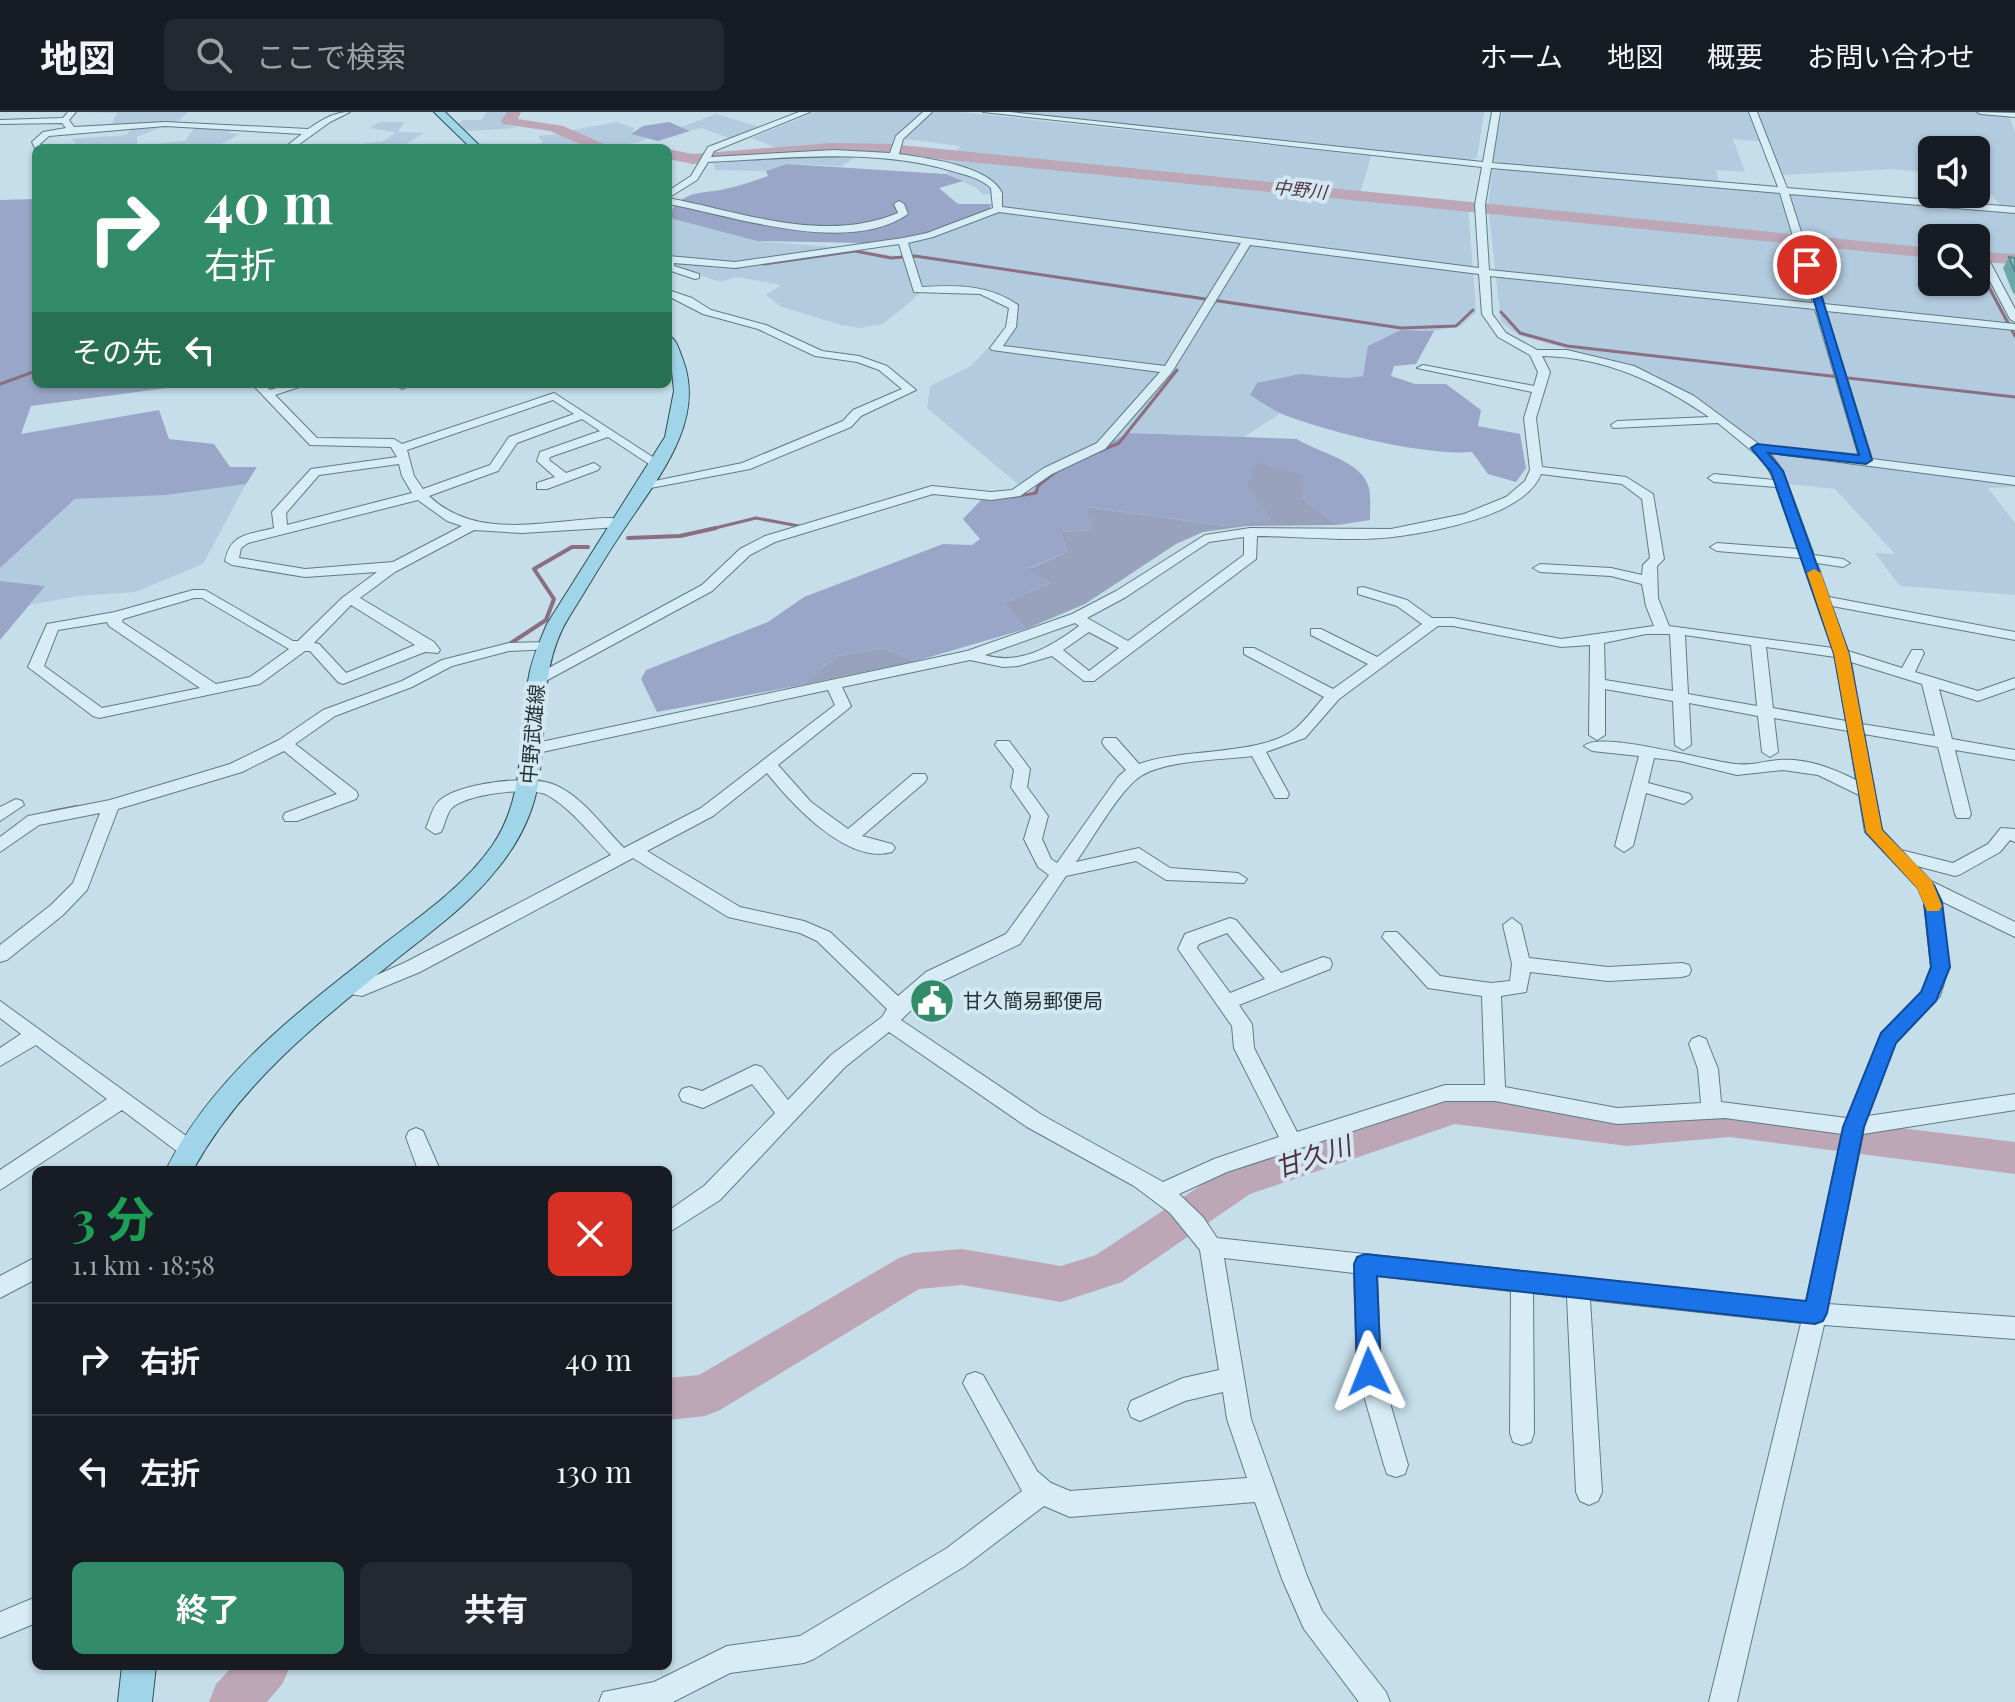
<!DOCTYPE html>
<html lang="ja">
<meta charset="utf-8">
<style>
body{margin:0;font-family:"Playfair Display","Noto Sans JP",serif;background:#242831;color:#f1f3f6;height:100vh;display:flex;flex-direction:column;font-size:30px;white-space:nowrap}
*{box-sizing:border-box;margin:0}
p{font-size:26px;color:#9ea1a6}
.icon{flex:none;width:44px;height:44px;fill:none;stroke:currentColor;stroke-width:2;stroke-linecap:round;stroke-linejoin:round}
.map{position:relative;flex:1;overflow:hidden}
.details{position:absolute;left:32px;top:1054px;width:640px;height:504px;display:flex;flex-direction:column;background:#171b24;border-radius:12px;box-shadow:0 2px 6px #0004}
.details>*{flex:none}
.top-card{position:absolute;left:32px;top:32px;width:640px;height:244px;border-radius:12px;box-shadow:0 2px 6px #0004;background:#328c69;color:#fff;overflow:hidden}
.fabs{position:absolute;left:1918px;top:24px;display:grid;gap:16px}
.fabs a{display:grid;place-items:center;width:72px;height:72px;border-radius:12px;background:#171b24;box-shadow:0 2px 6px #0004;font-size:40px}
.pin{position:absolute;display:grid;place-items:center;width:68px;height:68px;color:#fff;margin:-34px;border:4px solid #fff;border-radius:50%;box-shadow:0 2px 8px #0007}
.me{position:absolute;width:88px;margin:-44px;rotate:358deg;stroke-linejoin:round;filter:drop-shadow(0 0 6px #0008)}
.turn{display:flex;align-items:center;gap:28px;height:168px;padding:0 40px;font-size:36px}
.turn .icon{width:104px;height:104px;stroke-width:2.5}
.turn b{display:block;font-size:56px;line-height:68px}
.then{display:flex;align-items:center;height:76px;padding:0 40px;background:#0003;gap:16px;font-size:30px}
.round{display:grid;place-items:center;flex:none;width:84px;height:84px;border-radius:12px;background:#242831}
.summary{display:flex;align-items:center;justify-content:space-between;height:136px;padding:0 40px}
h1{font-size:48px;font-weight:700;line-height:60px;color:#1e9e55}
.action{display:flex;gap:16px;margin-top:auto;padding:16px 40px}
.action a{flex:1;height:92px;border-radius:12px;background:#328c69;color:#fff;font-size:32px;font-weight:700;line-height:92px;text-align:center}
.action a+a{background:#242831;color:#f1f3f6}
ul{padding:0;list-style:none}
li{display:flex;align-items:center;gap:24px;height:112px;padding:0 40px;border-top:2px solid #363941}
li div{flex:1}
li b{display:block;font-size:30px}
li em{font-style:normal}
header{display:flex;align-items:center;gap:48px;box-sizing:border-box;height:112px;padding:0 40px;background:#171b24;border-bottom:2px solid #363941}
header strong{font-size:38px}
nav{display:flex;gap:44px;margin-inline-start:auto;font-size:28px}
.search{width:560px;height:72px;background:#242831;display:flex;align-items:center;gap:20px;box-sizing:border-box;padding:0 28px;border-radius:12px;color:#9ea1a6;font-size:30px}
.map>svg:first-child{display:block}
</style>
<header>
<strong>地図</strong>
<div class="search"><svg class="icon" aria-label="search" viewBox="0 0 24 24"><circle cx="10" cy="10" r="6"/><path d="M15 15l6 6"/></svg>ここで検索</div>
<nav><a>ホーム</a><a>地図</a><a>概要</a><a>お問い合わせ</a></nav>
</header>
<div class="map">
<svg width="2015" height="1590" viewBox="0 0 2015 1590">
<rect width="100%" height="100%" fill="#c5deea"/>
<!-- farmland -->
<path fill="#b3cbdf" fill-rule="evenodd" d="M90,0h99l-14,11 -64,2 6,-12z
M487,0h24l-8,10 14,6 -54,3 -7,-6 7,-5h18z
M816,0h145l410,44 -11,38 108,11 8,107 -15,14 -27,5 -33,-1 -38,46 -16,2 -47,-4 -50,21 31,18 -37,24 -115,-4 -84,43 -15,18 -103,-86 3,-22 41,-20 36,-39 2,-19 -22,-13 -65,-3 -39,32 -23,4 -19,-3 -59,-18 -16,-12 15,-10 -45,-8 -16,5 -45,-16 -7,-10v-38l89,23 90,7 50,8 15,-1 -8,-17 20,-3 65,-25 2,-6 11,-1 2,-8 -22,-1 -5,-6 -32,-14 9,-7 -38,-10 33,1 12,-12 -65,-8 -10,15 -22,-1 -22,14 -55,-2 -21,7 -51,-1 -2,-9 70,-6 -4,-6 -28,-11z
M1014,0h470l-7,46 -8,2z
M1502,0h506l7,21v74l-14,-1 -12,-14 -13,-2v-40h-44v23l-39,-4 -110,6 -13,-33 -37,-3 12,33 -29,-2 3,12 -219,-19 -7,-3z
M716,2l47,14 -31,11 -31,-11 -11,3 -9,-4z
M380,10h24l-6,10 26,1 -23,14 -45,1 9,-5 17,-1 14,-10 -27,-4z
M616,10l19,6 -3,6 16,5 -33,9 -25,-5 -23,-12z
M134,14h29l-26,11v9l48,-5 10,-14 38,2 -5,4 12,1 -21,11 4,3h-145l-6,-9 54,-4z
M558,22l33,14h-104l-6,-5 31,3 31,-3 -5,-7z
M1500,56l515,45v44l-37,-1 37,70v161l-27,1 27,35v72l-115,-9 -25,-33 20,1 -60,-65 -47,-5 -17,-27 -116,-83 -137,-39 -17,-13 -13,-116 4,-35zM1932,126h44v44h-44z
M246,372l-43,80 -68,28 -57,4 -48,9 14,-19 -44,-5v-13l75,-69 92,-4z"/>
<!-- green -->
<path fill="#9aa6c7" d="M669,10l21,9 -32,10 -27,-7 12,-8z
M787,52l158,10 18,7 -24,7 19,16h33l-2,6 -65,25 -58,8 -109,-2 -84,-22 -4,-6c20,-25 29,-18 56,-24 14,-3 29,-8 43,-13l-2,-5z
M36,87v185h138l-7,4 -136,18 -10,28 138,-24 10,29 45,5 16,23h27l-11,17 -79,11 -92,4 -75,69v-368z
M1401,218l33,1 -18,33 -22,2 -3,10 24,8h31l35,26 -3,16 42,8 6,34 -10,14 -28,-8 -16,-22c-48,4 -144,-20 -190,-38 -11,-5 -22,-13 -32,-19l7,-12 43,-9 47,4 16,-2 5,-30z
M1129,321l168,6c21,14 65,21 72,49 2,9 1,22 1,32l-32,5 -36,-27 -29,21 -48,7 -137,-19 6,23 -33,2 6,20 -37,16 20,15 -47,20 23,26 -110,32 -32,-13 -47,8 -35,29 -145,27 -16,-33 5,-9 122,-48 36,-25 139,-53 29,1 8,-6 -17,-20 19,-20 48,-5 15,-18z
M0,469l45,5 -45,54z"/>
<!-- cemetery -->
<path fill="#98a2bc" d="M1257,350l47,14 -2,22 36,27 -91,1 -44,6 -27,12 -91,60 -59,25 -23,-26 47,-20 -21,-14 38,-17 -6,-20 32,-2 -6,-23 138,19 47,-7 -25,-33z
M884,536l32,13 -114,24 35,-29z"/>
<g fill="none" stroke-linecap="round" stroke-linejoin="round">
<!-- stream-far1 -->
<path stroke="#8b6e80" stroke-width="3" d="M668,150l71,5
M1976,151l39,73
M764,152l91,-13 36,7 24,-2 486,72 55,-2 17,-16
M1501,200l19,21 47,13 448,51
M0,272l36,-13
M1100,339l19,-8 58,-73
M1012,385l24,-4 2,-7 20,-16
M707,418l49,-12 43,8"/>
<!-- stream -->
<path stroke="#8b6e80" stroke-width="4" d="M628,426l52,-2 36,-8
M508,533l38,-25 8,-21 -20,-30 38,-22h16
M51,700l26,-5"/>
<!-- river -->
<path fill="#bda6b6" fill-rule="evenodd" d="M507,0h14l-3,7 45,7 50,22h-24l-39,-17 -47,-7 -2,-3z
M831,31l59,1 1042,104v10l-1042,-104 -59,-1 -138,11 -25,-5v-10l25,5z
M1976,140l39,2v10l-39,-2z
M1455,982l172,22 103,-9 285,35v32l-285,-37 -103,9 -172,-22 -205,70 -128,88 -61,20 -99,-17 -43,4 -199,121 -15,6 -37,4v-42l31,-3 200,-117 14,-5 49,-4 99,17 35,-11 128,-85z
M233,1554h57l-7,17 -16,19h-58l7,-18z"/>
<!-- minor casing -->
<g stroke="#5d7d83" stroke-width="2">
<path id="minor" d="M68,0h8l-7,8 5,7 91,-5 143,7c14,-9 25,-17 42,-17l-20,10 -36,26h-10l18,-14 -137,-8 -116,10 -9,8 2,4 -6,2 -4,-8 11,-10 23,-4 -4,-5 -62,1v-4l63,-2z
M799,0h11l-96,39 -3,6 123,-7 56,3 6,-17 27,-24h9l-29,27 -4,15c28,4 91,12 103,39v14l477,61 -4,-63 7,-38 -499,-55h27l473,50 9,-50h8l-8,51 286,24 -29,-75h8l30,76 228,19v6l-226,-19 35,110 191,20v6l-189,-19 46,148 143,18v8l-245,-32 13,18 31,84 29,4 7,4 -7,4 -26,-4 12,34 186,35v8l-183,-34 16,45 54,17 10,-18h10l2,3 -9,19 63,19 37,-13v10l-37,13 -39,-12 13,50 63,11v10l-60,-10 16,64 -2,4h-12l-2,-4 -17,-67 -74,-13 18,96 19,20 52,13 35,-19 13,-16 14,1v13l-5,-2 -10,12 -39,22 -6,2 -38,-10 14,15 84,41v15l-74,-36 8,66 -9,29 -44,46 -28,74 147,-22v16l-152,24 -35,170 187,13v22l-191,-14 -87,377h-28l92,-379 -211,-23 12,192 -4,9 -9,4 -9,-4 -4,-9 -9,-195 -34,-4 1,140 -3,9 -9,3 -9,-3 -3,-9 1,-142 -134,-15 4,96 27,93 -3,9 -9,3 -9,-3 -3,-9 -27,-93 -3,-99 -130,-15 27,161 56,157 15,35 64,81 4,10h-31l-55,-73 -22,-50 -27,-77 -185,15 -26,-11 -79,60 -151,93 -10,4 -74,10 -57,29h-74l4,-10 51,-10 73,-36 73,-10 147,-88 75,-57 -59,-108 4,-8 8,-3 8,3 54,96 14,12 19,8 177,-13 -20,-59 -4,-27 -38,9 -45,20 -9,-4 -3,-8 3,-8 52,-23 36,-8 -19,-120 -30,-37 -36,-27 -107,-59 -138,-95 -44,35 -125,133 -52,33v-22l36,-25 71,-73 -23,-29 -49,24 -21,-7 -3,-6 3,-6 7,-2 13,4 53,-26 7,2 26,33 43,-45 51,-38 5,-8 -70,-68 -17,-8 -72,-16 -95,-59 -213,114 -58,24 -23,-4 -2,-5 2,-5h22l45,-20 205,-107c-20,-20 -39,-46 -64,-60 -16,-9 -84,-1 -96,14 -5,6 -6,16 -10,23l-6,2 -9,-6c4,-9 6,-21 14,-28 19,-17 92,-26 115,-15 28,12 48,42 69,63l77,-40 134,-103 -7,-15 -295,64 -6,-1 -2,-4 2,-4 440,-94 105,-37 44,-23 89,-56 45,-7 141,1 73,-15 42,-17 19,-16 5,-11 -6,-52 8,-26 -115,-24 6,-3 111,21 4,-14 -8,-17 -32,-18 -16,-23 -3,-40 -229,-29 -78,127 -67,77 -53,25 -32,22 -29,4 -58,-6 -158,48 -25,13 -38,36 -170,92h-10v-6l170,-92 38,-36 25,-13 167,-50 59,6 21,-2 32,-22 53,-25 63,-71 -168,-22 -2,-2 16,-21 3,-19 -29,-14 -66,-2 -15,-48 -164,24 -61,-5v3l25,8v4l-4,1 -27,-9v-14l67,6 168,-24 24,-5 66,-25 -2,-20c-11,-10 -25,-13 -39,-17 -79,-23 -160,-13 -244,-9l-11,18 -29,18v-7l23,-15 17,-29zM1491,56l289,25 33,110 -324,-33 -4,-65zM999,100l242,31 -76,123 -162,-20 13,-19 2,-22c-30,-21 -62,-20 -96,-18l-14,-44 25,-6zM1490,164l325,33 44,148 -99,-12 -66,-49 -60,-30 -67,-16h-30l-31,-17 -14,-19zM1542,244c63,1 116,26 167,61l-92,4 -6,4 2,3 105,-5 46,38 10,19 -60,-6 -6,4 6,4 62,5 22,62 -81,-6 -7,4 7,4 84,7 32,90 -164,-22 -11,-28 -1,-32 7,-7 -11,-65 -27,-17 -84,-10 -6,-49 14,-46zM1541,362l81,10 20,15 8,59 -7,7 -1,10 -31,-7 -71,-4 -7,4 7,4 71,4 31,8 4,22 8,20 -93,13 -108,-21h-21l-25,-18 -44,-13 -5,1v6l39,12 25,18 -45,33 -56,-28h-10v6l57,29 -35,25 -79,-41h-10v6l80,43c-9,10 -18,23 -29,32 -34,27 -113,19 -156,35l-23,-26h-12l-2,4 2,4 22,24 -8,7 -61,86 -6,-4 -9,-20 6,-23 -21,-29 3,-18 -21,-28h-12l-2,4 19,25 -3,17 20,29 -7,23 14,28 11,8 -43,59 -80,38 -28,24 -68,-64 -26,-11 -64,-14 -93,-56 66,-35 54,-43c25,31 80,92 125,79l3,-4 -3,-4 -30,-8 63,-54 2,-4 -2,-4h-12l-65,55 -37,-27 -33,-37 70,-56 3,-3 -9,-19 128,-27 33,7 15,-1 34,-10 32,25h10l162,-122 1,-23c42,0 95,6 136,1 40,-5 132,-21 148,-63zM1244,425v18l-116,86 -41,-23 39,-21 83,-55zM1075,511l4,3c-27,20 -59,40 -94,29zM1438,514h15l108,21 29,-2 -1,90 8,5 8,-5v-46l68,12 2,44 8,5 8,-5 -2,-42 69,13 4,36 8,5 8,-5 -4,-34 74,13 8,49c-24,-12 -49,-22 -77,-20 -14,1 -29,6 -43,4 -27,-2 -135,-34 -152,-18l8,5 47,5 -24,90 9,6 9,-6 13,-53 38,11 8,-6 -2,-4 -42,-11 6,-25 26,3 57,14 46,-5 35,5 41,20 6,37 53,56 6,14 7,65 -9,25 -41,41 -34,85 -126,-16 -3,-33 -12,-30 -7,-3 -7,3 -3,5 9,25 3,34 -84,5 -112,-21 -4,-91 25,-4 4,-20 78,9 74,-4 7,-2 2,-5 -2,-5 -7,-2 -74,4 -79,-9 -8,-33 -9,-7 -9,7 9,39 -2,17 -19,2 -51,-7 -43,-44h-12l-3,5 46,51 54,8 3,89h-40l-148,47 -43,-84 -2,-24 -13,-19 91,-36 2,-5 -2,-5 -7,-2 -42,16 -45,-53 -6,-2 -45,16 -7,15 54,77 2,22 45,89 -65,22 -51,23 -121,-67 -141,-95 39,-38 80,-38 46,-68 70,-15 30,19 78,3 3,-4 -9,-6 -68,-5 -31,-20 -63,14c16,-22 44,-73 65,-86 24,-16 81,-16 111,-20l23,42h12l2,-4 -23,-42 39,-14 34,-39zM1089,520l30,16 -30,23 -26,-21zM1646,522h24l3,57 -68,-11 -1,-37zM1685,523l66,10 6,61 -69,-12zM1766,535l69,10 11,64 -73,-13zM1851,550l71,22 13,52 -73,-12zM1227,821l38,46 -35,14 -33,-45 2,-4zM1445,989h50l122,23 108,-6 117,16 -36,168 -589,-64 -14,-21 -24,-23 48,-22z
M1977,0l38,1v4l-34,-3z
M668,86c74,14 156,46 230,15l-4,-9 5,-3 5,3 4,10c-60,42 -174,2 -240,-10z
M1985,147l5,3 25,47v13l-5,-3 -30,-57z
M668,178l24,8 19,12 55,15 56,26 37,5 28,10 29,24 -55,26 -10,11 -101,42 -110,21v-6l102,-21 101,-42 10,-11 49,-21 -23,-19 -22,-8 -42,-6 -57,-27 -55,-15 -35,-18z
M252,272h12l6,6 19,-6h19l-33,11 42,43 77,1 8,5 152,-51 111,72 -10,3 -47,-31 -58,20 -1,3 17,13 28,-10 6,4 -2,3 -51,19h-10v-6l18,-6 -18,-16 3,-9 60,-21 -18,-12 -65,24 -19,28 -69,25c44,42 106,27 162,23 11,-1 27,-3 36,4l-7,4 -98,6 -48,-3 -79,42 -35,26 74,44 6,8 -2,3 -13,-1 -82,32 -5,-2 -28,-31h-5l-45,33 -161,34 -6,-2 -65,-49 19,-43 68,-12 78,-22h12l88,51h5l44,-43 35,-26 -72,5 -73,-12 -7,-4c6,-29 24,-26 49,-33l-2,-16 39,-43 86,-12 -6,-10 -81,-2zM553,288l21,14 -65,23 -19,28 -67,24 -9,-13 -7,-26zM399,352l3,12 10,17 -125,32 -1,-12 33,-38zM418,388l29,21 15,5 -69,36 -88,7 -66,-11 2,-10 7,-5zM194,486h8l87,51 -39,28 -34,7 -94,-62 1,-3zM351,493l64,40 -69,28 -27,-29 -5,-1zM107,510l2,4 91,62 -98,20 -58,-42 14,-36z
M394,272h12l2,2 -6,3z
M548,530l7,4 -2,3 -44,2 -57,15 -40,21 -77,29 -40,28 61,47 2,4 -2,4 -59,22h-12l-2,-4 2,-4 52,-19 -53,-43 -42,21 -124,37 -31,81 -24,25 -56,45 -7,2v-17l51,-40 22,-22 27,-70 -61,12 -39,27v-15l28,-21 82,-16 120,-36 49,-24 44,-30 79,-29 40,-21 67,-17z
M16,687l6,2 2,4 -24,16v-14z
M0,889l196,142 4,6 -4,6 -7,3 -7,-3 -60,-45 -122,80v-20l107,-71 -71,-54 -36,21v-18l21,-14 -21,-16z
M416,1016l7,3 17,39h-22l-12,-33 3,-6z
M36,1145v22l-36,19v-22z
M36,1485v26l-36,15v-26z"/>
</g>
<!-- major casing -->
<g stroke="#304f51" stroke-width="2">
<path id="major" d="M434,0h11l37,36h-11z
M668,223c9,4 11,15 15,25 24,64 -30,124 -63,175 -18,27 -34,55 -51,82 -33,53 -20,114 -32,172 -6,29 -21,57 -40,80 -29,37 -68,64 -104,93 -76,61 -153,122 -200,208h-27c47,-96 136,-161 218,-226 38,-29 80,-58 108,-98 36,-52 25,-112 37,-170 3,-18 11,-35 18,-52l118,-187 9,-46z
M122,1554h34l-4,36h-34z"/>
</g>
<!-- minor -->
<use href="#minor" fill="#d7ecf5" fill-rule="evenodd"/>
<!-- major -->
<use href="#major" fill="#a0d4e9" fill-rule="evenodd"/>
</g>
<!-- wall -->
<path fill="#6ca8a9" d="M2009,145l6,1v36l-2,-1 -10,-25z"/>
<!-- building -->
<path fill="#7ec3c4" stroke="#588889" stroke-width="2" d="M2009,145l6,1v14z"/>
<!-- route -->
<path fill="#1a73e8" stroke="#114b97" stroke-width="2" d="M1803,151l9,2 60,195 -6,4 -98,-11 15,18 66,183 33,176 52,55 8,17 8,65 -14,34 -40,42 -32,84 -37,186 -4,8 -8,3 -438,-48 4,96 -3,8 -9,3 -8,-3 -4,-8 -3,-108 3,-7 8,-3 441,47 37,-174 38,-94 40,-41 10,-25 -7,-65 -6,-14 -52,-56 -32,-178 -63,-182 -20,-24 6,-4 102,11z"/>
<!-- slow -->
<path fill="#f59e0b" d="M1814,457l7,4 28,81 33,176 50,51 10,25 -3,5h-12l-10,-23 -51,-56 -32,-178 -27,-81z"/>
<!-- icons -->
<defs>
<g id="civic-disc" transform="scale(2.3)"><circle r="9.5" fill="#328c69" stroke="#d4e8f2"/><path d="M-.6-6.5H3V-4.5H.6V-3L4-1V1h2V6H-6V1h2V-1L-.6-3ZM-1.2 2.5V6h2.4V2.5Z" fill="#fff"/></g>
</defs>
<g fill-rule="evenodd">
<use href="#civic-disc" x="932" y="889"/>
</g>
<g text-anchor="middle" stroke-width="8" stroke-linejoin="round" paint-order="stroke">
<!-- far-water labels -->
<g font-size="18" font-style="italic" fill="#533040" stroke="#d4e8f2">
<text transform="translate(1300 78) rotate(6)" y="6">中野川</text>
</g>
<!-- street labels -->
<g font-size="20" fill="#1f3234" stroke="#d4e8f2">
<text transform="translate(533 622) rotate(-85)" y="7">中野武雄線</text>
</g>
<!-- poi labels -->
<g font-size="20" fill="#1f3234" stroke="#d4e8f2" text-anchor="start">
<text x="963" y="896">甘久簡易郵便局</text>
</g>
<!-- near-water labels -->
<g font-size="26" font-style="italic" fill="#533040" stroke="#d4e8f2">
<text transform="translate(1313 1045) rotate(-18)" y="9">甘久川</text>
</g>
</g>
</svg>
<div class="fabs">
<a><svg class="icon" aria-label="sound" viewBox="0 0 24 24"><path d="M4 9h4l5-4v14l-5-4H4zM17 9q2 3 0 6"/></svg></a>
<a><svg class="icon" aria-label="search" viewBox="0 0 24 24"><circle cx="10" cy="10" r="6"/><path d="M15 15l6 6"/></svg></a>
</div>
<div class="pin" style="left:1807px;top:153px;background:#d93025"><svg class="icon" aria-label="arrive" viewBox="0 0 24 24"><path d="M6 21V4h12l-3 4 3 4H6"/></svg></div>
<svg class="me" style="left:1369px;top:1260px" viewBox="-20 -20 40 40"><path d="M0-17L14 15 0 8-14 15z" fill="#1a73e8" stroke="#fff" stroke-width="4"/></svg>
<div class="top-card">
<div class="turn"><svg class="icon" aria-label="right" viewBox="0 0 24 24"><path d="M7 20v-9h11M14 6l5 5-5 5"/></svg><div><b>40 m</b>右折</div></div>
<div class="then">その先<svg class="icon" aria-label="left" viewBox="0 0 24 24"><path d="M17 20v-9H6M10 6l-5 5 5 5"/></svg></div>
</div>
<section class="details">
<div class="summary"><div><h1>3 分</h1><p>1.1 km · 18:58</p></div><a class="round" style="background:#d93025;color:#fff"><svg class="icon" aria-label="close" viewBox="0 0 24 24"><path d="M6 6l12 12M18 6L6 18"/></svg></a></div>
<ul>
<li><svg class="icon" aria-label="right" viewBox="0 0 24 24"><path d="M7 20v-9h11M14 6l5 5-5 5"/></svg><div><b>右折</b></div><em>40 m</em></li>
<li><svg class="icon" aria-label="left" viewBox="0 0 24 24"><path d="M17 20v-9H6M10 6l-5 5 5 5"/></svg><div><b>左折</b></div><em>130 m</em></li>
</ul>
<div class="action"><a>終了</a><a>共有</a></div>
</section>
</div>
